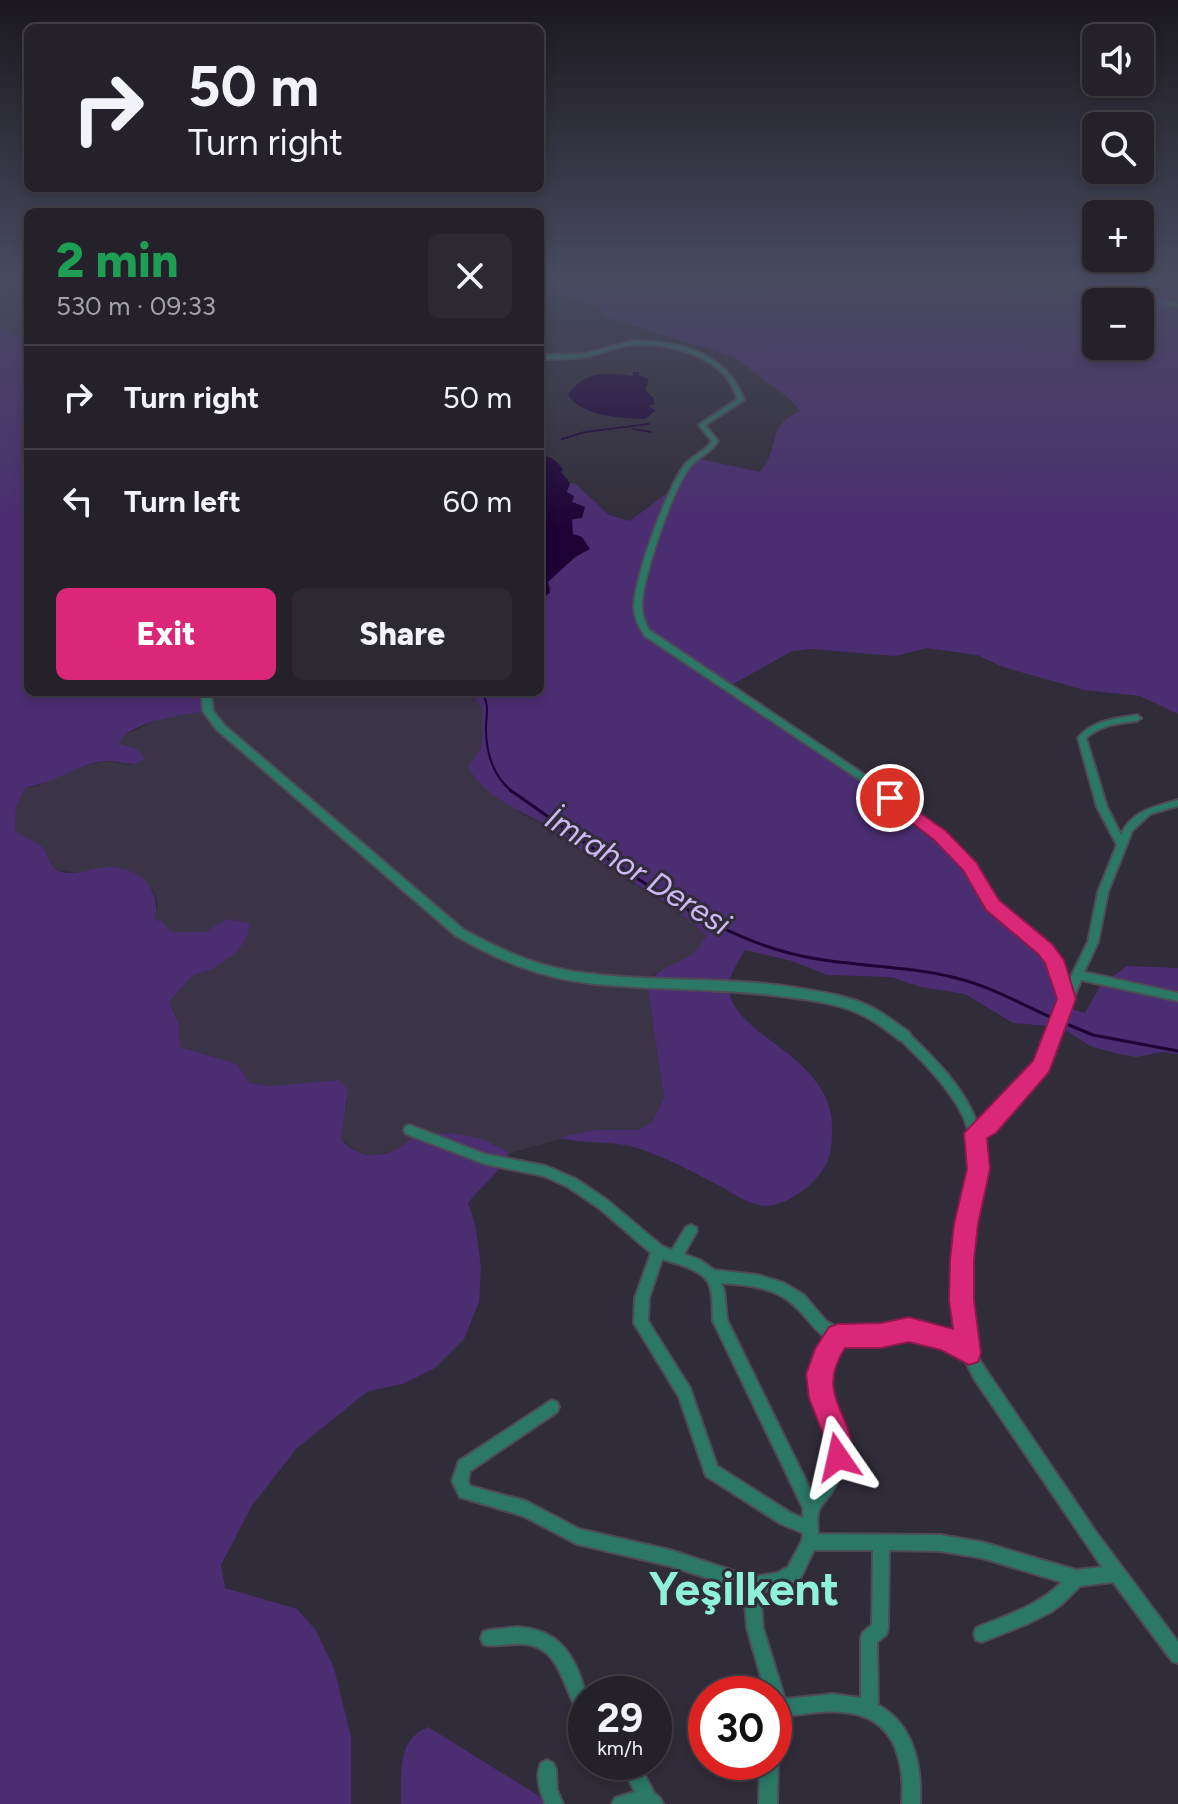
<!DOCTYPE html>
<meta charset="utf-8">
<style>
body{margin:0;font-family:Figtree,sans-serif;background:#2d2933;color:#f1f3f6;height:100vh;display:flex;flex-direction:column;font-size:30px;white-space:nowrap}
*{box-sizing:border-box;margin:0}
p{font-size:26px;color:#a3a3a9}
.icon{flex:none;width:44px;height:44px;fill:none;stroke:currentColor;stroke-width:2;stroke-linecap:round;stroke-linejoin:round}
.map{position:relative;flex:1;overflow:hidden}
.panel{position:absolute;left:24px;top:208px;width:520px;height:488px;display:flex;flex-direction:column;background:#25212b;border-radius:12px;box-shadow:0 4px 12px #0003,0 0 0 2px #423e47}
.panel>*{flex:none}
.banner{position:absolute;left:24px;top:24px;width:520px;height:168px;border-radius:12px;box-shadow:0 4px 12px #0003,0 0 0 2px #423e47;background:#25212b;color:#f1f3f6;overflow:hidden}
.controls{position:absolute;left:1082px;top:24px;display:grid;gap:16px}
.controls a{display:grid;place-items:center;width:72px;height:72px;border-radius:12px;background:#25212b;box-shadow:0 4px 12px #0003,0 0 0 2px #423e47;font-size:40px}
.speed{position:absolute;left:568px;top:1676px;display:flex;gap:16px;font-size:40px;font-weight:700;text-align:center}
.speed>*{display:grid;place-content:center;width:104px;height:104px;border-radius:50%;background:#25212b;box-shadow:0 4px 12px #0003,0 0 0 2px #423e47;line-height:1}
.speed small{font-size:20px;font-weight:400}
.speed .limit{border:12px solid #d22;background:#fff;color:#111}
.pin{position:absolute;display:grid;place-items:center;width:68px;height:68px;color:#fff;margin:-34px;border:4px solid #fff;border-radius:50%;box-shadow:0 2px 8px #0007}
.me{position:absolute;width:88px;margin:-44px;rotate:349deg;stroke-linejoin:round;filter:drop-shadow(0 0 6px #0008)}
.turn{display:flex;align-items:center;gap:28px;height:168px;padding:0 32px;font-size:36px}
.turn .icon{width:104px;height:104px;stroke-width:2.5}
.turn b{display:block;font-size:56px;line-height:68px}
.round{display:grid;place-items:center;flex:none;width:84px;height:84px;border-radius:12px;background:#2d2933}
.overview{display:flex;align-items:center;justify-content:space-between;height:136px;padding:0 32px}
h1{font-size:48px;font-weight:800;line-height:60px;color:#1e9e55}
.action{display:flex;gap:16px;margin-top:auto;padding:16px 32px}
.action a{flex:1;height:92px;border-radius:12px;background:#db2777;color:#fff;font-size:32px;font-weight:800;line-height:92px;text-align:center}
.action a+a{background:#2d2933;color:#f1f3f6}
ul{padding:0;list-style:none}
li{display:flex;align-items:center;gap:24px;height:104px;padding:0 32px;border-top:2px solid #423e47}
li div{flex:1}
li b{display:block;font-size:30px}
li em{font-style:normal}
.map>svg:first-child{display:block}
</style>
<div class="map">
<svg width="1178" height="1804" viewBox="0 0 1178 1804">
<rect width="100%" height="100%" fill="#312c39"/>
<!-- built -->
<path fill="#3b3447" d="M0,278h28v64l-28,-18z
M206,692h263l9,8 4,7v32l-1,9 -6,8 45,57 38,19 26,21 102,64 20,17 -4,12 -12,12 -37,16 -6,10 17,113 -11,24 -14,10 -45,-1 -85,23 -14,-9 -90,3 -30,9 -18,-4 -16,-13 1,-23 6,-13 -49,-18 -29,1 -20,-3 -13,-19 -57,-17 -1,-23 -10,-22 23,-26 20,-7 12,-46 -19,9h-35l-8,-11 -7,-1 3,-17 -5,-13 -24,-18 -22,-5 -31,6 -22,-4 -13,-23 -18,-7 -8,-9 1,-23 10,-20 12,-1 38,-18 29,-7 27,4 -14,-23 6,-7 43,-19 41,-5z"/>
<!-- green -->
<path fill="#4b2d72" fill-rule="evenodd" d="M540,278h638v436l-38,-18 -56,-6 -81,-23 -26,-12 -50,-7 -32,8 -84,-7 -19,2 -64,36 180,121 62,58 23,39 61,55 10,47 21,6 15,-27 27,-20 51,2v86l-15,-2 -27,5 -22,-4 -24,-7 -29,-19 -48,-4 -48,-29 -44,-7 -30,-10 -64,-2 -35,-14 -47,-11c-6,11 -17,25 -16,39 4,49 107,67 103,143 0,14 -2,29 -11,40 -12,17 -40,38 -62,33 -14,-3 -27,-12 -39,-19 -27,-14 -54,-29 -83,-38 -26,-8 -53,-4 -79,-10l36,-8h45l14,-9 11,-24 -17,-113c15,-24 50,-19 59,-50 -36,-32 -79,-54 -119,-80 -11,-7 -19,-16 -30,-23 -31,-19 -70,-30 -89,-64l13,-19 1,-9v-32l-13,-15h71v-93l11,-10 -3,-7 4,-6 37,-29 -16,-10 -2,-17 11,-2 3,-11 -13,-5 2,-6 -8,-4 4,-9 6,1 33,31 21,6 45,-34 20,-29 65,14c20,-22 6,-47 40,-61l-10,-12 -56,-42 -126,-39 -9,-9 -59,-21zM1096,302h44v44h-44z
M0,324l28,18v350h178l2,19c-22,3 -83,11 -89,33l18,5 8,9c-12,12 -26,1 -42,3 -27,4 -50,23 -77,26l-10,20 -1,23c8,9 18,9 26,16 8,7 7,21 18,25 17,6 33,-4 50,-4 32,1 52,21 46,53l7,1 9,11h34l22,-13 23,4 -3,14 -10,15 -25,17 -20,7 -23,26 10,22 1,23 57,17 13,19 20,3 69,-6 9,9 -7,50c20,26 56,18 74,-5 36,-2 63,-2 94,19 -10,21 -27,32 -41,50l7,21 6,43 -2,35 -15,37 -29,29 -32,16 -35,7 -72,58 -45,58 -30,58 4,23 72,21 18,20 19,39 17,69v67h-351z
M428,1727l124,77h-151c1,-30 -5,-64 27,-77z"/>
<!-- water -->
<path fill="#1d0236" d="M632,372h7v4l10,3 -4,11 9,8v6l-6,2 8,4 -11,9c-25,-1 -66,-3 -77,-25 17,-21 33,-23 63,-18l3,-2z
M540,456c10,-1 18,5 23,14l-2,2 9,11 -3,9 7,4 -2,6 13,5 -3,11 -10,1 1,15 9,3 8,12 -15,8 -27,25 2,11 -10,6z"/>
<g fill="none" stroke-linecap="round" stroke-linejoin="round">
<!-- stream-far1 -->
<path stroke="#1d0236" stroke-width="2" d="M633,429l18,3
M562,439l23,-7 64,-8
M482,692c8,14 4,21 4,37 0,25 8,49 27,63"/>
<!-- stream -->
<path stroke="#1d0236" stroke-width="3" d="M510,790c80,55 180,135 272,161 57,17 116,12 174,27 34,8 69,28 101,42
M1069,1025l24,10 85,16"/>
<!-- minor casing -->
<g stroke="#4e4a56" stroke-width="4">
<path id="minor" d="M949,278l129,8 100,18v2l-100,-18 -127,-9z
M633,341c47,1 93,11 111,59l-39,25 13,16c-7,12 -19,15 -27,25 -18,20 -49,113 -49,140 0,9 3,17 7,24l262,176 62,58 34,49 42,33 10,14 8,25 21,-43 10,-50 19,-47 -20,-38 -19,-69c15,-18 37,-19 59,-23l4,3 -4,3c-19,2 -37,4 -51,17l21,69 14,28c11,-25 34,-28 57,-35v6l-28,8 -18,17 -24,61 -10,50 -14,30 94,21v8l-97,-21 -35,89 -54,62 -10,5 2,20v11l-12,56 -4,47 2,49 5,31 5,11 116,171 82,110v21l-6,-2 -59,-79 -33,4 -18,18 -11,8 -24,12 -45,18 -6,-2 -2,-6 2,-6c31,-13 62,-22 86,-46l-80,-24 -42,-7 -51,-1 -1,79 -2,6 -9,7 1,63c36,19 44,62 42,99h-18c3,-45 -7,-88 -60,-92 -18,-2 -37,2 -56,4l-6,24 -6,3v-49h-8l-19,-66 -3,-38 -74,-24 -93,-22 -54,-28 -63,-19 -8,-16 7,-20 93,-61 5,2 2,5 -2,5 -87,59 -2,10 2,5 56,15 53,28 91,21 82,27 25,-4 11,-6 14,-26 1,-8 -22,-9 -75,-48 -27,-79 -45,-74 1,-25 16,-45 -52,-45 -31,-21 -24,-11 -59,-12 -79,-30 -2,-4 2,-4 4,-1 75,29 61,12 30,13 31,21 55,46 10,4 14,-23 5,-2 5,2 1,4 -13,23 16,6 14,10 44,5 26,8 20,12 22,26 13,8 17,2 42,-7 17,-1 16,4 28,12c-6,-33 -6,-66 -2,-99 5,-41 24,-81 7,-122 -10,-22 -28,-42 -44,-59 -8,-8 -16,-15 -22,-23l2,-3 4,-1 4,1c28,27 57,55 70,93l6,-3 53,-59 24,-64 -12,-39 -8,-9 -42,-33 -32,-51 -62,-58 -260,-174c-6,-9 -11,-18 -11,-29 1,-31 32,-116 50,-141 8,-11 21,-14 28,-25l-13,-16 39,-26c-4,-9 -7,-18 -15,-26 -23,-22 -61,-31 -92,-28 -14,1 -28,8 -42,11 -16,3 -33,3 -49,3v-4l44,-1zM662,1259c14,5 37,9 46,23 6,10 4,28 5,39l90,187v10l-12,-5 -74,-47 -27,-78 -42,-67 1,-23zM721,1283c27,2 56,4 76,25 11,10 17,23 31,31 -7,10 -14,21 -16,34 -1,13 4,25 8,37 13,32 14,55 -8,83l-85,-173 -3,-30zM915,1337l22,6 27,15 11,22 127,187 -26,3 -94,-28 -42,-7 -122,-1c0,-7 -2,-18 1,-24 2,-5 8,-11 11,-15 9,-14 15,-30 14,-47 0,-28 -26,-56 -16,-84 3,-7 9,-14 13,-21 25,4 49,-7 74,-6zM814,1550h59l-1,75 -9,7 -2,6v60l-28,-4 -48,5 -22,-71 -3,-36 18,-3 22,-10z
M517,1627c41,2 58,27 68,65 2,6 1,17 1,25l-6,-3 -3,-4c-15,-26 -18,-66 -57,-66 -12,-1 -26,4 -37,0l-2,-6 2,-6 6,-2z
M774,1755l4,7 -1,42h-18l1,-42h14z
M547,1760l6,3 3,6 1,21 6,14h-18c-5,-13 -10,-28 -4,-41z
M620,1762h18l16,31 6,5 3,6h-51l3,-6 20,-6z"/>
</g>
<!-- tertiary casing -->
<g stroke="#4e4a56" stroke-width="4">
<path id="tertiary" d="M201,692h10l2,19 11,14 240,205c41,22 74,37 120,43 73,10 146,3 219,16 24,4 49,8 70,19 13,7 24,16 36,24l2,4 -2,4 -5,1 -5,-1c-11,-9 -22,-18 -35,-24 -23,-12 -51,-16 -77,-19 -66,-10 -134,-6 -200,-14 -49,-6 -89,-23 -131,-47l-240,-207 -13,-18z"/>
</g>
<!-- minor -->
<use href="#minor" fill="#2b7867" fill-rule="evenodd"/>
<!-- tertiary -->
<use href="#tertiary" fill="#2b7867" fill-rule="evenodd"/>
</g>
<!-- sky -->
<linearGradient id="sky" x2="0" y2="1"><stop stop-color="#1b181f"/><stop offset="0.52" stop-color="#484b5f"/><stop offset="1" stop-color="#484b5f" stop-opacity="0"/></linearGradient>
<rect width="1178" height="530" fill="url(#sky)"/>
<!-- route -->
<path fill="#db2777" stroke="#8e194d" stroke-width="2" d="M890,792l56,39 30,31 23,38 53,44 12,16 12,39 -27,73 -53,61 -9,5 3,31 -12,55 -4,36v40l7,53 -3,9 -9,3 -28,-15 -32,-8 -28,6h-36c-35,53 21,74 3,118l-10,4 -9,-4 -6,-32 -14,-36 -3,-24 9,-25 14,-22 9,-3 43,-1 28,-6 44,12 -4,-29 1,-40 4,-36 13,-55 -3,-36 69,-72 24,-62 -12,-36 -7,-9 -52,-44 -23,-40 -29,-30 -50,-39 -2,-3z"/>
<g text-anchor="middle" stroke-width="6" stroke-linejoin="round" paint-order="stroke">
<!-- water labels -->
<g font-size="32" font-style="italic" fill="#ceb7f4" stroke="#312c39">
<text transform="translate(638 871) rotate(32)" y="11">İmrahor Deresi</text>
</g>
<!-- near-district labels -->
<g font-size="46" font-weight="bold" fill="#8ff1d9" stroke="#312c39">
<text x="744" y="1605">Yeşilkent</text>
</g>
</g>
</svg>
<div class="controls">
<a><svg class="icon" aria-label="sound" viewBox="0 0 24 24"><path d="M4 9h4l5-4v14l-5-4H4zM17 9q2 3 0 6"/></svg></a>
<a><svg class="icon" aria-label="search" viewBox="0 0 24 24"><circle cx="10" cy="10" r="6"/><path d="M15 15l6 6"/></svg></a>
<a>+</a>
<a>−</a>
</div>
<div class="speed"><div>29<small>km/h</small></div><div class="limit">30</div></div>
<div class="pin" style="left:890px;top:798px;background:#d93025"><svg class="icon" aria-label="arrive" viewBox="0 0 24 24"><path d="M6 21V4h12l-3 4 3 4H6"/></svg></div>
<svg class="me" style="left:838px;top:1457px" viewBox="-20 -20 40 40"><path d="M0-17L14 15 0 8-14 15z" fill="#db2777" stroke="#fff" stroke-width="4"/></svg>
<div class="banner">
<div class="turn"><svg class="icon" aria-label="right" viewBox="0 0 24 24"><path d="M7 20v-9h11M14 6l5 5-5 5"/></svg><div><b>50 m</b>Turn right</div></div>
</div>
<section class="panel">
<div class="overview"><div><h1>2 min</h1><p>530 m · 09:33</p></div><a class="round"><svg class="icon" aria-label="close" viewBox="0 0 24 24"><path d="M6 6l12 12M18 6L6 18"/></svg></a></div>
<ul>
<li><svg class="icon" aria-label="right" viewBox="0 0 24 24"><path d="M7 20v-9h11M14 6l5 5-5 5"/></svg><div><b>Turn right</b></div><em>50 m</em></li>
<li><svg class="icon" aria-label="left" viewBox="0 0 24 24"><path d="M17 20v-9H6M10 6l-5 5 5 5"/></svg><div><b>Turn left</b></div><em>60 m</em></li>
</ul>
<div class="action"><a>Exit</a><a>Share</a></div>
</section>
</div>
